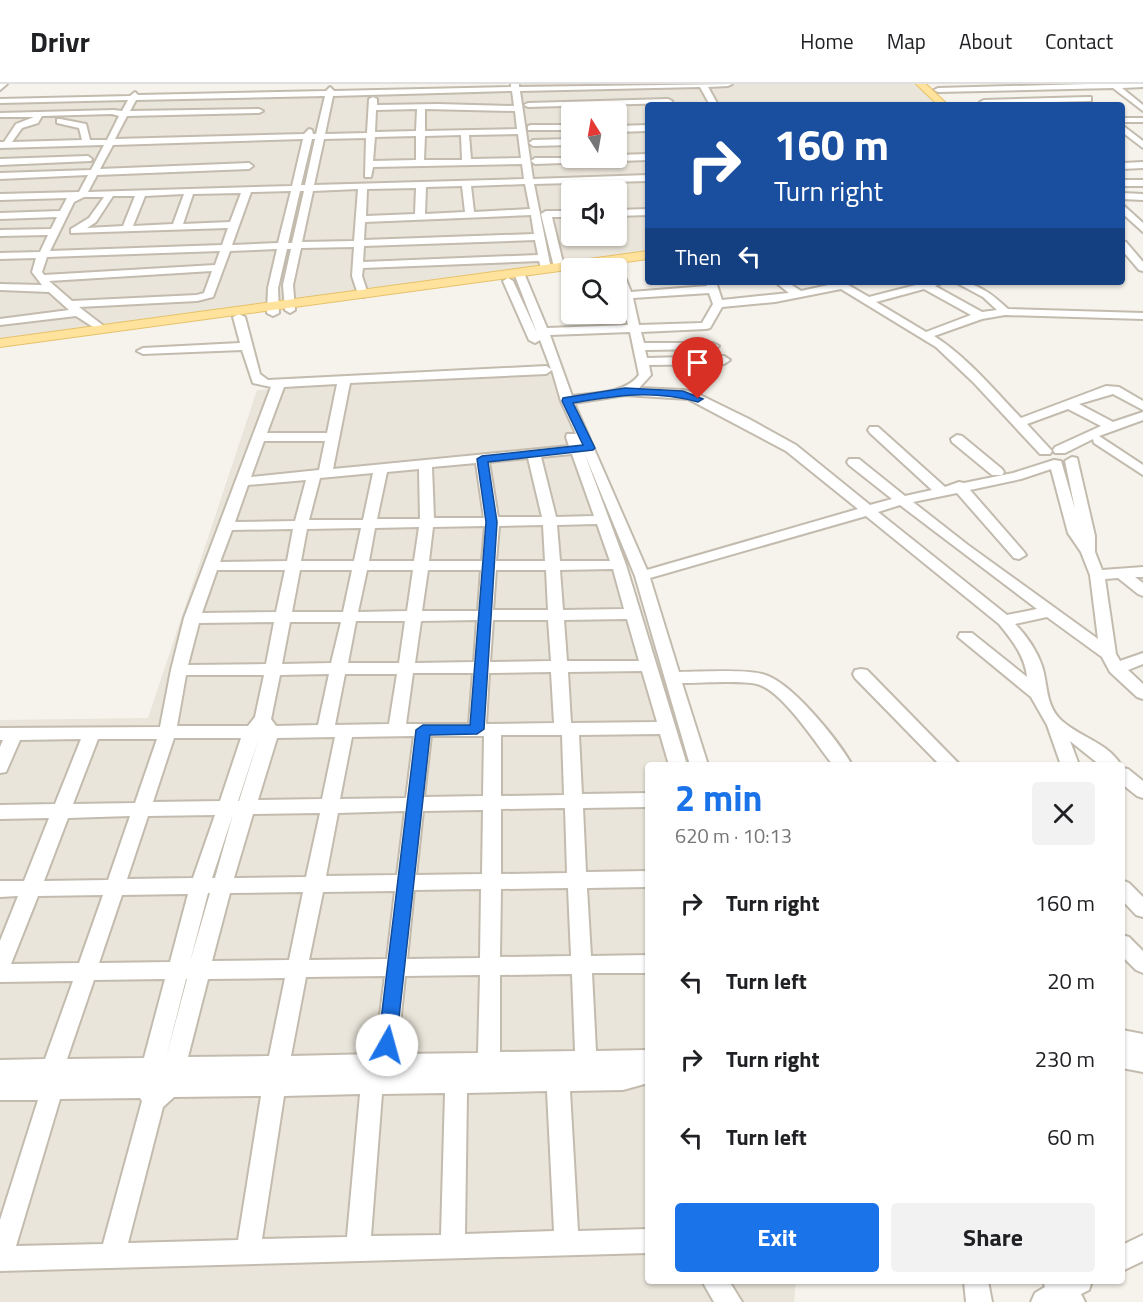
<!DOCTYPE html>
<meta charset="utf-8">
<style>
body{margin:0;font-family:"Titillium Web",sans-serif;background:#f2f2f2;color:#202124;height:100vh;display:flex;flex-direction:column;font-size:22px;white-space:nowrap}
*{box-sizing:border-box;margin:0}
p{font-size:20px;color:#757577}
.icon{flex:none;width:33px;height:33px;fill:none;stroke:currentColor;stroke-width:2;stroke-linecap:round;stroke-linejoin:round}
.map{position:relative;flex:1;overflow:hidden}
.side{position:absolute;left:645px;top:678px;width:480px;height:522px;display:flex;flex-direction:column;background:#fff;border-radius:6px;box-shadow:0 2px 4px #0004}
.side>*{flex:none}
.guide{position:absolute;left:645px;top:18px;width:480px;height:183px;border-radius:6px;box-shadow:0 2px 4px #0004;background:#1a4fa0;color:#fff;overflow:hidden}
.needle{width:39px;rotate:349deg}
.fabs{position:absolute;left:561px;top:18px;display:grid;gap:12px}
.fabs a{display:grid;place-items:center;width:66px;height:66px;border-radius:6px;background:#fff;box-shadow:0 2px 4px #0004;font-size:30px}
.pin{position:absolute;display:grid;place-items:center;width:51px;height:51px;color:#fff;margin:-62px -26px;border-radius:50% 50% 50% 0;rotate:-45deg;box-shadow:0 0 6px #0007}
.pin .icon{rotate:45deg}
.me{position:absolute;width:66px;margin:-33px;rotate:7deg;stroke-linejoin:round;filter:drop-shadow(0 0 4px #0008)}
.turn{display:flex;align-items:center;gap:21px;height:126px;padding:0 30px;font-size:27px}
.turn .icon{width:78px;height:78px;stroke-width:2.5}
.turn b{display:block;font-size:42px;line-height:51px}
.then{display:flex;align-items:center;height:57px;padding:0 30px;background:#0003;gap:12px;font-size:22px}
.round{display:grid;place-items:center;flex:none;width:63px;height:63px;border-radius:6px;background:#f2f2f2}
.head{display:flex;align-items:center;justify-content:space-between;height:102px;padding:0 30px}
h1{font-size:36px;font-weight:700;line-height:45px;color:#1a73e8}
.primary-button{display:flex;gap:12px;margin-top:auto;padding:12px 30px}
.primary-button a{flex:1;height:69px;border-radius:6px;background:#1a73e8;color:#fff;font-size:24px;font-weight:700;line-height:69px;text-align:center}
.primary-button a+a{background:#f2f2f2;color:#202124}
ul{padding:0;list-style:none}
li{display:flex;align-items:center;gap:18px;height:78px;padding:0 30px}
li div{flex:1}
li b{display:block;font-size:22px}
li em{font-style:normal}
header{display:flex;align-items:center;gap:36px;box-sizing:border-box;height:84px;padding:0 30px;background:#fff;border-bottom:2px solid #e0e0e0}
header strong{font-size:28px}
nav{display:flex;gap:33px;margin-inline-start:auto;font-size:21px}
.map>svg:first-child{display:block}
</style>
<header>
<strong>Drivr</strong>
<nav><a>Home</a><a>Map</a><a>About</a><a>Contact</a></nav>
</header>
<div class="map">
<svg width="1143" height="1218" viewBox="0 0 1143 1218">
<rect width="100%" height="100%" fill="#f6f3ec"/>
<!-- residential -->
<path fill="#eae5da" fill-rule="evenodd" d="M521,0h405l23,21h-301v153l-648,88v-247l521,-13zM572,28h44v46h-44zM572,106h44v46h-44z
M552,289l68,167 71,225h-43v516h148l-2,21h-794v-582l148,-2 109,-328z"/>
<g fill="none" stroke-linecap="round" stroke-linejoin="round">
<!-- minor casing -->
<g stroke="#c2bbae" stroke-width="4">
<path id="minor" d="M0,0h7l-7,6z
M511,0h8v3l213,-3 -4,2 -20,1 10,18h-8l-10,-18 -180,4 13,88 115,-4v6l-114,3 17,85 -1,2h-8l-3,-10 -176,7 -1,8 6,18 -5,3 -5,-3 -6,-18 2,-29 -53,1 -8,37 2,25 -5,3 -5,-3 -2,-25 8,-36h-4l-9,39 1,25 -6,3 -6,-3 1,-25 9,-39 -47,2 -17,46 -16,4 -118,6 26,20v4l-4,1 -25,-16 -76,9v-6l69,-9 -20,-18 -49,-2v-6l42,1 -10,-13 4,-14 -36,1v-6l40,-1 8,-17 -48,1v-6l51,-1 6,-12 -57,2v-6l60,-2 7,-13 -67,2v-6l79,-2 9,-17 -88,4v-6l91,-3 13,-25 -104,3v-6h4l12,-18 18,-7h-34v-4l114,-3 8,1 6,-11 -128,3v-4l130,-3 5,-4 3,3 188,-4 4,-4 4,4 177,-4zM512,7l2,15 -76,-2 -61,1v-6l-4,-2 -4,2 -2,34 -42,1 8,-38zM325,12l-9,38h-3l-1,-4 -3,-1 -5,5 -189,5 12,-23 132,-3 4,-2 -4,-2 -129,2 6,-11zM417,25l-1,22 -41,1 1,-22zM425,25l90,2 2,18 -92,2zM112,30l7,2 -12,24h-17l-4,-16 -26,-5h-3v4l22,5 3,12 -70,2 10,-14 16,-5 4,-7zM518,50l3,24 -50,1 -2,-24zM461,51l1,25h-38l1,-24zM416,52v24l-43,1 2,-24zM366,54l-1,39h6l2,-10 149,-3 2,15 -210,6 10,-46zM303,55l-11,47 -204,6 9,-17 152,-6 4,-3 -4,-3 -149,6 13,-24zM312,55h3l-10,46h-4zM525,100l5,25 -56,3 -3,-26zM462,102l3,26 -40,2 1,-27zM416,104l-1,26 -49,2 1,-27zM358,105l-4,52 -52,1 11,-51zM291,107l-13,52 -46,2 19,-53zM300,107h4l-12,52h-4zM241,109l-11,29 -47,2 10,-30zM184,110l-11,30 -40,2 12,-30zM113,112h22l-12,30 -36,2 9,-6zM84,113h20l-15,21 -18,11v4l157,-5 -6,17 -172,6 24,-49zM531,131l3,19 -170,6 1,-18zM535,156l3,15 -175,7 1,-16zM220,167l-5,14 -171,10 -2,-3 5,-15zM212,187l-8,22 -7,2 -125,6 -23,-20z
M1088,0h55v3l-21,1 21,17v6l-30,-23 -175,4 -4,-2 4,-2z
M1088,13h3v4l-107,3 -4,-2 4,-2z
M668,15l4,2 -1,2 -143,4 -4,-2 4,-2z
M1122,34h21v4h-21z
M531,41h41v5h-44v-4z
M648,41v6l-32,1v-6z
M1122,41l21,16v7l-21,-16z
M572,55v6l-39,1 -4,-3 4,-3z
M648,70v6l-113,4 -4,-3 4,-3h81v-3z
M88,72l4,3 -1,2 -91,4v-6z
M1143,78v6l-21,1v-6z
M1122,96h21v6h-21z
M1122,109l21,1v6l-21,-1z
M1122,120l21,19v9l-21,-19z
M648,125v6l-32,1v-6z
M572,127v6h-20l12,50 -5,3 -5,-3 -13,-53 5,-3z
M1122,157l4,1 17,20v9l-4,-1 -17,-20z
M616,180l5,3 10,25 76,-6 -1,-4h10l6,18 67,-7 -14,-11h12l14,9 32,-7 -2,-2h12l26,15 47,-12 -2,-3h30l-9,4 47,26 15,-2 -14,-13 -28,-15c22,0 37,12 53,27l135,4v6l-138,-4 -23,4 -48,17c33,21 60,54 87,82l85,-32 13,1 24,14v9l-30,-16 -34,10 34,18 30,-10v8l-44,16 44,29v10l-49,-32 -1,-4 -28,14h-10l-2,-3 2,-3 46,-21 -33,-17 -41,15 25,27 -2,3h-10l-67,-72 -37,-35 -95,-58 -66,13 -53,5 -12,21 -4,1 -65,3 3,11h69l6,3 -6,3 -68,1 2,8 77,-2 6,4 -6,4 -75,1 2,10 -12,13 44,2 13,3 53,26 47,26 74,60 22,-6 -43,-34 -2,-3 2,-3h10l46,37 27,-6 -62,-57 -2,-3 2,-3h8l67,60 14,-5 5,1 49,-10 41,-13 7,1 14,48 -10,-48 7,-4 5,1 18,78v16l7,18 41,-3v10h-8l8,6v13l-5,-2 -20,-16 -13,1 11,75 4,7 23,-8v11l-15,6 15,14v15l-6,-2 -27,-25 -8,-15 -55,-40 -32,7c11,11 22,27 27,42 6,18 3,40 20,55 18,16 46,22 59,44h-21l-30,-24 9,24h-18l-14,-40 -16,-28 -73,-60 2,-4h12l55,44c-2,-21 -15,-37 -28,-53l-133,-108 -216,62 29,94c24,0 61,-3 83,2 28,6 76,66 90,91h-19c-17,-21 -50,-74 -76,-81 -17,-4 -55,-1 -75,-1l26,82h-18l-55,-189 -51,-124 42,113 61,200h-18l-9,-31 -81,1 3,59 66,-1v14l-65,1 3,64 62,-1v16l-61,1 4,68 57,-1v18h-56l4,78 52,-1v33l-25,7 -53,1 8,140 70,-2v24l-648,18v-51l38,-120h-38v-40l45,-1 28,-78 -73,1v-41l18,-45 -18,1v-16h24l25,-63 -49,1v-14l55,-1 26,-65 -61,1 -14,32 -6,1v-26l3,-7h-3v-12l160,-1 11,-57 13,-52 87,-231 -18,-4 -11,-33 -99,4 -6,-3 6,-3 97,-5 -7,-26 6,-3 6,3 15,57 8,6 278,-14 5,3 -11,-29 -5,3 -6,-3 -26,-59 5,-3 5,3 24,52 -23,-60 1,-2 9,2 23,55 81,-3 -6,-26h-6v-6l5,-1 -5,-10v-14l-5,-1zM924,205l47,26 -45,17 -50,-30zM709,209l4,11 -11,19 -63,2 -6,-27zM630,248l9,43c-14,19 -46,18 -67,21l-22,-61zM552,286l9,31 15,33h-9l-1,3 3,9 -236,23 17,-86 196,-9zM337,300l-10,49h-60l17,-46zM625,311l63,4 98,52 72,58 -211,61 -73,-167zM264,357h61l-6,29 -68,7zM572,370l22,62 -38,1 -15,-60zM528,374l14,59h-44l-9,-55zM476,379l8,55h-50l-2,-51zM419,385l1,50h-43l10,-47zM1051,385l17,64 13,19 9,23 8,64 -130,-94 -55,-43 44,-9 57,65 5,1 7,-4 -2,-3 -54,-62 51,-11zM373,389l-10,47h-54l11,-42zM306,396l-11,41 -60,1 13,-37zM900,421l137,104 -30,6 -129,-103zM597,440l13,37h-50l-3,-36zM543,441l2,36h-49l3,-35zM485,442l-3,35h-53l4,-34zM419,443l-5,34h-45l6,-33zM361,444l-7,33h-53l6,-32zM293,445l-6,32 -67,1 12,-32zM613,485l11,40 -61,1 -3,-40zM217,486h68l-9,42 -74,1zM300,486h52l-9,42h-51zM367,486h46l-6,41 -49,1zM428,486h53l-3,41h-56zM496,486h50l2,40h-55zM627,535l12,42h-72l-3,-41zM477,536l-3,42 -59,1 6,-42zM493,536h55l3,41 -61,1zM356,537h49l-6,42h-51zM274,538l-8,42 -78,1 11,-42zM290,538h51l-10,41 -49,1zM642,587l15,51 -86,1 -3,-51zM551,588l3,51 -68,1 3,-51zM413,589h60l-4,51h-63zM329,590l-11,51 -42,1 -5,-7 9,-44zM345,590h52l-8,50 -54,1zM186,591h78l-9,42 -7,9h-71zM501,651h61l2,60 -63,1zM414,652l-8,62 -66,1 12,-62zM431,652h53l-1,60 -59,1zM335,653l-13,62 -64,1 19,-62zM174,654h67l-21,63 -67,1zM259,654l-20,63h-1zM98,655h59l-22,64 -62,1zM565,724l2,65 -66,1v-65zM483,726l-1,64 -66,1 7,-64zM405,727l-8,64 -71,1 12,-63zM320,729l-14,64 -72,1 19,-64zM233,730l-18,64h-3zM215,731l-22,63 -66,1 21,-63zM130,732l-22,64 -64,1 24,-63zM568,804l3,68 -71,1 1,-68zM481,805l-1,69 -73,1 7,-69zM395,807l-8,68 -78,1 14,-68zM303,808l-14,68 -77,1 18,-68zM208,809h2l-20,69zM188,810l-18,68 -71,1 23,-68zM103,811l-24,68 -68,1 27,-68zM572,890l3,77 -75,1v-77zM480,891l-2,78 -81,1 8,-78zM385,892l-10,78 -84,2 15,-79zM285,894l-16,78 -81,1 20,-78zM165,895l-21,79 -77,1 27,-79zM186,895h1l-21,79zM547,1007l7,140 -89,3 2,-141zM445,1009l-4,142 -70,1 11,-142zM360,1010l-13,143 -85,2 22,-143zM261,1012l-23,144 -110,3 35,-136 11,-10zM140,1014l2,3 -39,143 -87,2 44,-147z
M957,351l5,1 40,33 2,3 -2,3h-10l-40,-33 -1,-3z
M861,585l6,1 93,95h-20l-85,-87 -2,-4 2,-4z
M1122,684l6,1 15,12v17l-6,-2 -15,-12z
M1122,796l7,3 14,14v20l-7,-2 -14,-15z
M1122,851l7,2 14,14v22l-7,-3 -14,-14z
M1122,946l21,4v38l-21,-4z
M1143,1151v26l-21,10v-26z
M702,1197h27l13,21h-28z
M964,1197h24l4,21h-26z
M1043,1197h49l-3,9 -8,4 4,8h-54l4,-9 10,-6z"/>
</g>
<!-- major casing -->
<g stroke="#e6c16a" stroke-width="2">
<path id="major" d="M916,0h10l22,21h-10z
M648,167v8l-648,88v-8z"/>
</g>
<!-- minor -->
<use href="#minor" fill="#fff" fill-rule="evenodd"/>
<!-- major -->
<use href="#major" fill="#ffe39c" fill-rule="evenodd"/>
</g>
<!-- route -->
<path fill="#1a73e8" stroke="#114b97" stroke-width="1.5" d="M625,304l58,3 20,8 -5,3c-45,-12 -80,-7 -125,1l22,45 -2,2 -105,12 9,60 -13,207 -7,5 -47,1 -34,310 -3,6 -6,2 -6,-2 -3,-6 38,-315 7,-5h47l16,-203 -9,-63 5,-3 101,-11 -21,-44 1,-3z"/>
</svg>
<div class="fabs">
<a><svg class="needle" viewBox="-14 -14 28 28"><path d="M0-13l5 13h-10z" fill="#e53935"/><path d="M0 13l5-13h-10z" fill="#757577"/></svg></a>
<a><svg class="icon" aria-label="sound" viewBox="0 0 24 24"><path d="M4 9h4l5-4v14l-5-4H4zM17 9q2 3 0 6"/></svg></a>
<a><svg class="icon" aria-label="search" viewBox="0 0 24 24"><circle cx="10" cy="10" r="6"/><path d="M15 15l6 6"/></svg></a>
</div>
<div class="pin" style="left:698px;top:315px;background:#d93025"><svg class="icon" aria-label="arrive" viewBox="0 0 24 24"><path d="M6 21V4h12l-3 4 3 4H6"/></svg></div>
<svg class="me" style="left:387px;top:961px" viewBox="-20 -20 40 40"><circle r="19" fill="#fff"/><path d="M0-13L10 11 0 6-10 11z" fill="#1a73e8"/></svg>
<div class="guide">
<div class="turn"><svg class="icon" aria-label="right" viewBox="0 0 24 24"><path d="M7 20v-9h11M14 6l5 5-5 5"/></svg><div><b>160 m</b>Turn right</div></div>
<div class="then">Then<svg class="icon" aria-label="left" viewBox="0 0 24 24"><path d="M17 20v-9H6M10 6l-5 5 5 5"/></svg></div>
</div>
<section class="side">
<div class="head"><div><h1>2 min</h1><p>620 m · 10:13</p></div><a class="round"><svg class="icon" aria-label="close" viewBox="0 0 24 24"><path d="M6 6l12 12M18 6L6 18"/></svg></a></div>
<ul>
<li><svg class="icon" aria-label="right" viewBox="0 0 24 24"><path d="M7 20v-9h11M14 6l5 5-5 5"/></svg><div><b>Turn right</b></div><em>160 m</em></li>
<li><svg class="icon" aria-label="left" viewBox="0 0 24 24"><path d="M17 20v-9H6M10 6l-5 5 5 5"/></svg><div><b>Turn left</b></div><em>20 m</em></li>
<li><svg class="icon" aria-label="right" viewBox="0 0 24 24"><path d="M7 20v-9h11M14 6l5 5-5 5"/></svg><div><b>Turn right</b></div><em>230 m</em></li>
<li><svg class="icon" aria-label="left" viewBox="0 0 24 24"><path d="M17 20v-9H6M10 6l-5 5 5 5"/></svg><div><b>Turn left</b></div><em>60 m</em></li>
</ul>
<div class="primary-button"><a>Exit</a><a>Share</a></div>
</section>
</div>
